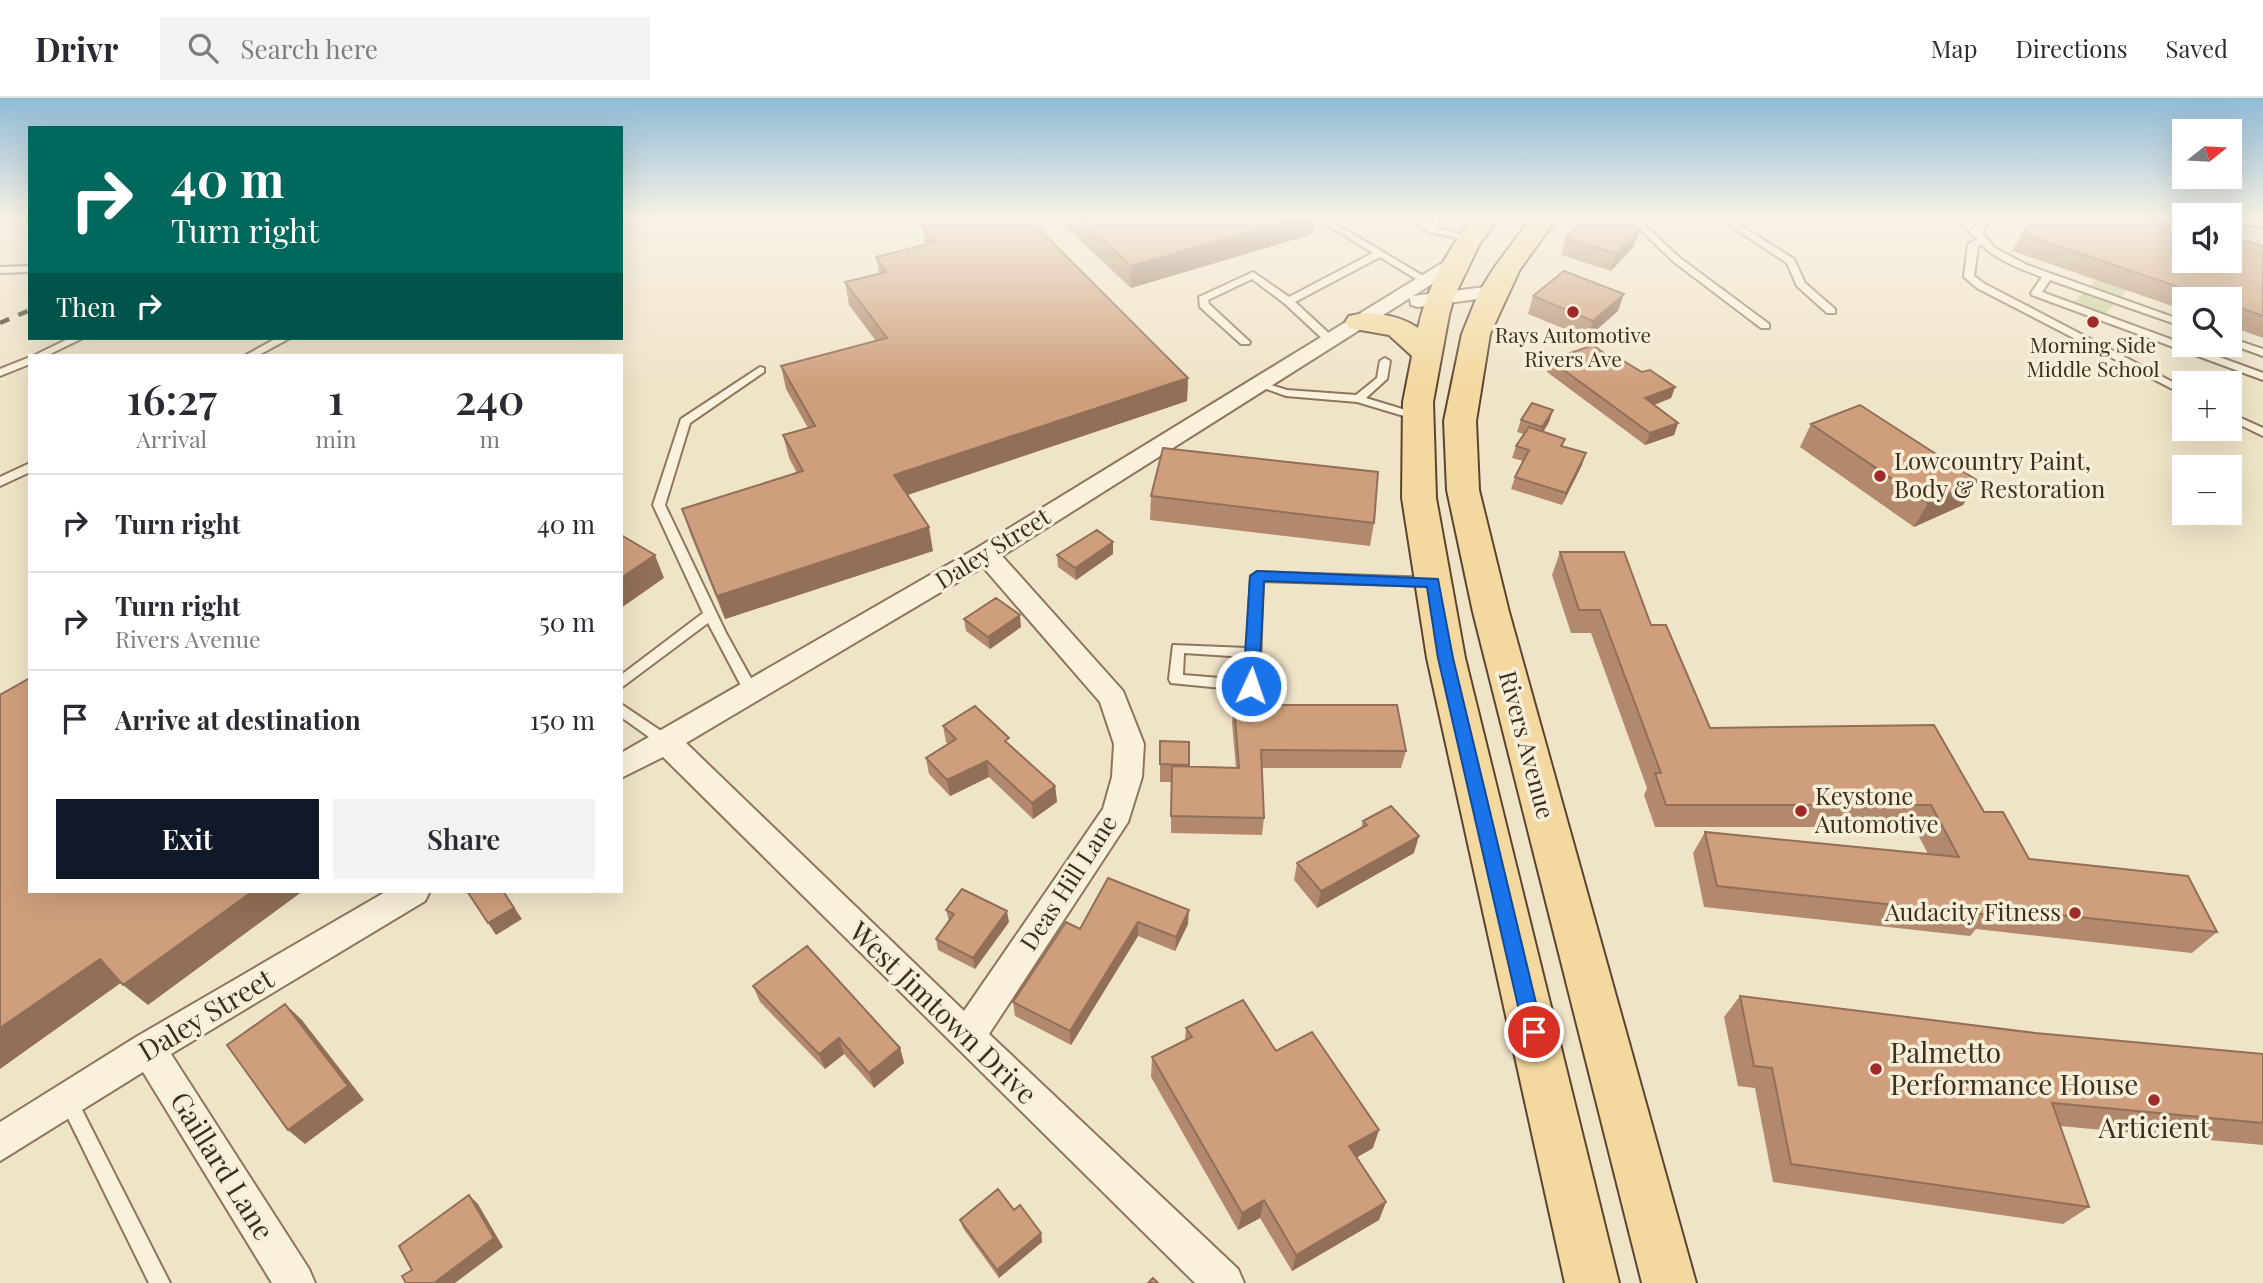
<!DOCTYPE html>
<meta charset="utf-8">
<style>
body{margin:0;font-family:"Playfair Display",serif;background:#f2f2f3;color:#2b2b33;height:100vh;display:flex;flex-direction:column;font-size:26px;white-space:nowrap}
*{box-sizing:border-box;margin:0}
p{font-size:23px;color:#7c7c81}
.icon{flex:none;width:38px;height:38px;fill:none;stroke:currentColor;stroke-width:2;stroke-linecap:round;stroke-linejoin:round}
.map{position:relative;flex:1;overflow:hidden}
.details{position:absolute;left:28px;top:256px;width:595px;height:539px;display:flex;flex-direction:column;background:#fff;border-radius:0px;box-shadow:0 7px 28px #0002}
.details>*{flex:none}
.top-card{position:absolute;left:28px;top:28px;width:595px;height:214px;border-radius:0px;box-shadow:0 7px 28px #0002;background:#00695c;color:#fff;overflow:hidden}
.needle{width:46px;rotate:72deg}
.fabs{position:absolute;left:2172px;top:21px;display:grid;gap:14px}
.fabs a{display:grid;place-items:center;width:70px;height:70px;border-radius:0px;background:#fff;box-shadow:0 7px 28px #0002;font-size:35px}
.pin{position:absolute;display:grid;place-items:center;width:60px;height:60px;color:#fff;margin:-30px;border:4px solid #fff;border-radius:50%;box-shadow:0 2px 7px #0007}
.me{position:absolute;width:77px;margin:-38px;rotate:3deg;stroke-linejoin:round;filter:drop-shadow(0 0 5px #0008)}
.turn{display:flex;align-items:center;gap:24px;height:147px;padding:0 28px;font-size:32px}
.turn .icon{width:91px;height:91px;stroke-width:2.5}
.turn b{display:block;font-size:49px;line-height:60px}
.then{display:flex;align-items:center;height:66px;padding:0 28px;background:#0003;gap:14px;font-size:26px}
.eta{display:flex;justify-content:space-evenly;align-items:center;height:119px;text-align:center}
.eta b{font-size:42px;font-weight:600;line-height:49px}
.primary-button{display:flex;gap:14px;margin-top:auto;padding:14px 28px}
.primary-button a{flex:1;height:80px;border-radius:0px;background:#111827;color:#fff;font-size:28px;font-weight:600;line-height:80px;text-align:center}
.primary-button a+a{background:#f2f2f3;color:#2b2b33}
ul{padding:0;list-style:none}
li{display:flex;align-items:center;gap:21px;height:98px;padding:0 28px;border-top:2px solid #e1e1e2}
li div{flex:1}
li b{display:block;font-size:26px}
li em{font-style:normal}
header{display:flex;align-items:center;gap:42px;box-sizing:border-box;height:98px;padding:0 35px;background:#fff;border-bottom:2px solid #e1e1e2}
header strong{font-size:33px}
nav{display:flex;gap:38px;margin-inline-start:auto;font-size:24px}
.search{width:490px;height:63px;background:#f2f2f3;display:flex;align-items:center;gap:18px;box-sizing:border-box;padding:0 24px;border-radius:0px;color:#7c7c81;font-size:26px}
.map>svg:first-child{display:block}
</style>
<header>
<strong>Drivr</strong>
<div class="search"><svg class="icon" aria-label="search" viewBox="0 0 24 24"><circle cx="10" cy="10" r="6"/><path d="M15 15l6 6"/></svg>Search here</div>
<nav><a>Map</a><a>Directions</a><a>Saved</a></nav>
</header>
<div class="map">
<svg width="2263" height="1185" viewBox="0 0 2263 1185">
<rect width="100%" height="100%" fill="#f0e4c8"/>
<!-- green -->
<path fill="#c9cf9b" d="M2110,168l29,11 -38,41 -31,-12z"/>
<g fill="none" stroke-linecap="round" stroke-linejoin="round">
<!-- lane casing -->
<g stroke="#8d765c" stroke-width="4">
<path id="lane" d="M1316,120h10l104,62 -9,2 -41,-25 -85,45 39,36v4h-8l-42,-39 -32,-24 -44,21 1,4 41,38 -1,2h-8l-41,-37 -1,-10 54,-25 36,25 84,-44z
M1406,120h11l12,6 3,-6h8l-3,10 39,10 -5,3 -42,-9z
M1628,120h9l43,40 89,66v4h-8l-87,-66z
M1719,120h10l65,41 11,24 30,26v4h-8l-30,-27 -10,-23z
M1956,120h10l10,9 7,-9h8l-9,15 13,15 32,17 157,56v6l-134,-47 -8,12 221,81v7l-231,-85 -1,-2 11,-16c-21,-8 -45,-16 -61,-33l-3,2 -4,30 11,8 199,104v7l-207,-107 -13,-11 4,-33 9,-5z
M30,168v6l-30,1v-6z
M70,240h13l-35,17h-13z
M277,240h13l-31,17h-13z
M2230,240l33,11v7l-33,-12z
M30,259v7l-30,12v-7z
M1385,260l5,3 -3,18 -21,19 56,17v4h-8l-57,-17 -71,-6 -33,-12 5,-3 29,9 69,5 21,-17 3,-17z
M760,269l4,1v4l-74,51 -25,82 61,128 32,58 -2,4h-10l-38,-72 -87,65v-13l82,-62 -50,-108 28,-86z
M2230,315l33,15v8l-33,-16z
M30,365v9l-30,14v-9z
M1257,474l175,6 6,4 -6,4 -169,-5 -4,105 -2,4 -5,1 -81,-8 -2,-4 4,-34 74,3 4,-72zM1184,555l62,4 -1,23 -62,-5z
M621,606l49,33 2,4 -2,4h-10l-39,-28z
M68,993l6,3 96,189h-21l-90,-183 3,-6z"/>
</g>
<!-- street casing -->
<g stroke="#8d765c" stroke-width="4">
<path id="street" d="M2230,120h33v9l-33,-5z
M1460,154l7,2 3,4 -3,4 -54,34 80,-10 10,6 -3,4 -82,11 -7,-2 -1,-7 -408,258 121,135 21,53 -2,33 -14,45 -139,212 249,235 6,14h-49l-532,-526 -42,21v-25l356,-205zM983,469l117,135 14,42 -2,33 -9,32 -139,202 -278,-268z
M387,793h43l-5,10 -254,153 138,215 6,14h-43l-129,-211 -143,89v-39l136,-85z"/>
</g>
<!-- primary casing -->
<g stroke="#5b4430" stroke-width="4">
<path id="primary" d="M1473,120h26l-19,25 -26,54 -5,18 -16,87 3,96 29,160 154,625h-54l-138,-625 -25,-160 1,-96 9,-46 -23,-21 -40,-7 -4,-6 4,-6c22,-6 50,-1 69,12 9,-40 29,-78 55,-110z
M1531,120h26l-37,51 -30,65 -14,87 3,69 30,122 187,671h-54l-169,-671 -26,-122 -3,-69 18,-87 17,-42 15,-24z"/>
</g>
<!-- lane -->
<use href="#lane" fill="#faf1dc" fill-rule="evenodd"/>
<!-- street -->
<use href="#street" fill="#faf1dc" fill-rule="evenodd"/>
<!-- primary -->
<use href="#primary" fill="#f3d9a0" fill-rule="evenodd"/>
<!-- rail -->
<path stroke="#3d2e20" stroke-width="4.5" stroke-dasharray="10 10" stroke-linecap="butt" d="M0,225l30,-13"/>
</g>
<!-- wall -->
<path fill="#b2896c" d="M1056,120h259l-2,16 -182,54z
M922,126l266,154 -1,23 -279,94 25,56 -208,68 -35,-86 -8,-24 115,-36 -8,-15 -6,-23 25,-7 -22,-39 -5,-23 95,-25 -27,-36 -4,-23 34,-9 -3,-16 49,-12z
M1626,127l8,21 -23,25 -50,-16 5,-17z
M2022,136l241,12v92l-33,-12v-27h-46v11l-172,-59z
M1533,198l85,15 -31,27 -59,-24z
M1550,262l66,2 59,25 -4,11 -17,7 24,18 -4,12 -29,10 -98,-73z
M1553,312l-4,12 -6,10 20,14 19,19 -20,40 -51,-16 4,-12 8,-16 -11,-3 4,-12 8,-12 -7,-2 4,-12z
M1811,326l167,57 -15,24 -49,22 -114,-80z
M1151,398l223,27 -4,23 -220,-26z
M1113,444v12l-37,26 -18,-13 -1,-12z
M1560,454l91,73 59,103 274,84 45,47 188,73 -25,21 -216,-24 -6,7 -266,-29 -11,-54 12,-21 223,22 -14,-27h-259l-11,-32 3,-7 -56,-155h-20l-19,-58z
M964,521l57,8 -31,22 -24,-18z
M1234,607l172,46 -5,17h-139l2,50 -2,17 -91,-2v-51h-11v-41l29,1v25h47l-4,-44z
M943,628l66,18 46,42 2,16 -24,17 -44,-42 -39,19 -21,-22 -3,-16 22,-14 -2,-2z
M1363,723l51,32 -97,55 -23,-28 3,-17 64,-35z
M1108,780l80,46 -13,27 -37,-15 -67,109 -56,-29 -2,-14 67,-73z
M946,812l63,12 -34,47 -37,-19 -2,-11 13,-18z
M753,888l147,62 4,15 -30,25 -30,-34 -19,15 -65,-67z
M1740,898l295,37 228,21v91l-203,-19 29,81 -26,17 -290,-42 -18,-94 -17,-2 -14,-69z
M1186,930l90,23 97,97 -16,9 29,45 -7,18 -87,51 -32,-53 -22,12 -87,-153 1,-20 33,-17z
M1014,1112l27,23 1,9 -43,36 -36,-50 -3,-8z"/>
<!-- shaded-wall -->
<path fill="#916f58" d="M1297,120h18l-2,16 -182,54v-22z
M1640,131l-6,17 -23,25 5,-17z
M1624,196l-6,17 -31,27 6,-17z
M1188,280l-1,23 -289,97 -4,-23z
M1675,289l-4,11 -30,12 4,-12z
M1553,312l-4,12 -10,17 3,-12z
M1678,325l-4,12 -29,10 5,-12z
M1586,355l-4,12 -20,40 4,-12z
M1978,383l-15,24 -49,22 14,-24z
M929,429l4,24 -208,68 -8,-23z
M1113,444v12l-37,26 -1,-12z
M655,457l9,23 -43,30v-30z
M1020,517l1,12 -31,22 -2,-12z
M987,663l2,16 -39,19 -3,-16z
M1055,688l2,16 -24,17 -1,-16z
M1419,738l-5,17 -97,55 4,-17z
M253,793h50l-155,114 -25,-20z
M503,793l19,28 -26,16 -8,-12z
M1189,812l-1,14 -13,27 1,-14z
M1007,813l2,11 -34,47 -2,-11z
M1138,824v14l-67,109 -1,-14z
M100,861l25,21 -125,89v-41z
M285,906l17,16 62,80 -59,44 -17,-14z
M839,940l5,16 -19,15 -6,-15z
M900,950l4,15 -30,25 -5,-15z
M1379,1032l-6,18 -29,17 5,-19z
M469,1097l9,9 25,43 -48,36h-21z
M1264,1102l-4,18 -22,12 4,-17z
M1386,1104l-7,18 -87,51 4,-16z
M1041,1135l1,9 -43,36 -2,-8z"/>
<!-- building -->
<path fill="#cf9f7d" stroke="#916f58" stroke-width="2" d="M948,120h80l160,160 -294,97 35,52 -212,69 -35,-87 121,-38 -20,-36 32,-9 -34,-60 106,-28 -42,-56 41,-10 -10,-15 60,-15 -14,-18z
M1079,120h218l-166,48z
M1586,120h37l4,1 -4,5 17,5 -24,25 -50,-16z
M2039,120h135l10,3v40h46v-25l33,10v70l-33,-12v-5h-16l-192,-65z
M1564,173l60,23 -31,27 -60,-25z
M1593,247l23,17 4,-3 22,13 8,-2 25,17 -30,11 33,25 -28,10 -100,-73z
M1532,305l21,7 -11,17 -21,-7z
M1860,307l118,76 -50,22 -117,-79z
M1529,329l36,12 -4,7 25,7 -20,40 -51,-16 14,-27 -13,-4z
M1163,350l215,24 -4,51 -223,-27z
M1097,432l16,12 -38,26 -18,-13z
M621,437l34,20 -34,23z
M1560,454h64l27,73h15l44,103 224,-3 50,87h19l26,47 159,17 29,56 -230,-25 3,8 -273,-29 -12,-54 254,25 -28,-52h-265l-11,-32h6l-61,-163h-21z
M996,500l24,17 -32,22 -24,-18z
M30,580v213h223l-130,94 -23,-26 -100,69v-333z
M1234,607h163l9,46 -145,-1 3,68 -93,-2 1,-50 67,2z
M975,608l34,32 -4,3 50,45 -23,17 -45,-42 -40,19 -21,-22 30,-19 -13,-13z
M1160,643l29,1v23l-29,-1z
M1391,708l28,30 -98,55 -24,-28 70,-38 -4,-4z
M1108,780l81,32 -13,27 -38,-15 -68,109 -57,-29 53,-80 14,7z
M962,791l45,22 -34,47 -37,-19 18,-25 -8,-4z
M467,793h36l11,17 -26,15z
M807,848l93,102 -31,25 -30,-35 -20,16 -66,-68z
M1740,898l295,37 228,21v69l-211,-20 37,104 -298,-43 -19,-96 -18,-2z
M1243,902l33,51 36,-19 67,98 -30,16 37,56 -90,53 -32,-55 -22,13 -90,-156 40,-20 -6,-9z
M285,906l63,82 -60,44 -61,-85z
M998,1091l16,21 6,-5 21,28 -44,37 -37,-50z
M469,1097l25,43 -60,45h-28l-4,-7 10,-6 -13,-24z
M1153,1180l5,5h-10z"/>
<!-- sky -->
<linearGradient id="sky" x2="0" y2="1"><stop stop-color="#8fbad6"/><stop offset="0.42" stop-color="#f8f3e6"/><stop offset="1" stop-color="#f8f3e6" stop-opacity="0"/></linearGradient>
<rect width="2263" height="286" fill="url(#sky)"/>
<!-- route -->
<path fill="#1a73e8" stroke="#114b97" stroke-width="2" d="M1257,473l181,8 15,79 90,374 -2,6 -7,3 -7,-3 -3,-6 -86,-374 -11,-71 -163,-6 -5,105 -8,6 -8,-6 7,-110z"/>
<!-- markers -->
<g fill="#9e2a2b" stroke="#f7eed8" stroke-width="2.5">
<circle cx="1573" cy="214" r="7"/>
<circle cx="2093" cy="224" r="7"/>
<circle cx="1880" cy="378" r="7"/>
<circle cx="1801" cy="713" r="7"/>
<circle cx="2075" cy="815" r="7"/>
<circle cx="1876" cy="971" r="7"/>
<circle cx="2154" cy="1002" r="7"/>
</g>
<g text-anchor="middle" stroke-width="7" stroke-linejoin="round" paint-order="stroke">
<!-- far-poi labels -->
<g font-size="21" fill="#3d2e20" stroke="#f7eed8">
<text x="1573" y="245">Rays Automotive<tspan x="1573" dy="24">Rivers Ave</tspan></text>
<text x="2093" y="255">Morning Side<tspan x="2093" dy="24">Middle School</tspan></text>
</g>
<!-- poi labels -->
<g font-size="24" fill="#3d2e20" stroke="#f7eed8" text-anchor="start">
<text x="1894" y="372">Lowcountry Paint,<tspan x="1894" dy="28">Body &amp; Restoration</tspan></text>
<text x="1815" y="707">Keystone<tspan x="1815" dy="28">Automotive</tspan></text>
<text x="2061" y="823" text-anchor="end">Audacity Fitness</text>
</g>
<!-- street labels -->
<g font-size="24" fill="#3d2e20" stroke="#f7eed8">
<text transform="translate(993 451) rotate(-32)" y="8">Daley Street</text>
<text transform="translate(1526 647) rotate(75)" y="8">Rivers Avenue</text>
<text transform="translate(1069 785) rotate(-57)" y="8">Deas Hill Lane</text>
</g>
<!-- near-street labels -->
<g font-size="28" fill="#3d2e20" stroke="#f7eed8">
<text transform="translate(943 915) rotate(44)" y="10">West Jimtown Drive</text>
<text transform="translate(206 917) rotate(-31)" y="10">Daley Street</text>
<text transform="translate(222 1068) rotate(58)" y="10">Gaillard Lane</text>
</g>
<!-- near-poi labels -->
<g font-size="28" fill="#3d2e20" stroke="#f7eed8" text-anchor="start">
<text x="1890" y="965">Palmetto<tspan x="1890" dy="32">Performance House</tspan></text>
<text x="2154" y="1040" text-anchor="middle">Articient</text>
</g>
</g>
</svg>
<div class="fabs">
<a><svg class="needle" viewBox="-14 -14 28 28"><path d="M0-13l5 13h-10z" fill="#e53935"/><path d="M0 13l5-13h-10z" fill="#7c7c81"/></svg></a>
<a><svg class="icon" aria-label="sound" viewBox="0 0 24 24"><path d="M4 9h4l5-4v14l-5-4H4zM17 9q2 3 0 6"/></svg></a>
<a><svg class="icon" aria-label="search" viewBox="0 0 24 24"><circle cx="10" cy="10" r="6"/><path d="M15 15l6 6"/></svg></a>
<a>+</a>
<a>−</a>
</div>
<div class="pin" style="left:1534px;top:934px;background:#d93025"><svg class="icon" aria-label="arrive" viewBox="0 0 24 24"><path d="M6 21V4h12l-3 4 3 4H6"/></svg></div>
<svg class="me" style="left:1251px;top:588px" viewBox="-20 -20 40 40"><circle r="17" fill="#1a73e8" stroke="#fff" stroke-width="3"/><path d="M0-11L8 9 0 5-8 9z" fill="#fff"/></svg>
<div class="top-card">
<div class="turn"><svg class="icon" aria-label="right" viewBox="0 0 24 24"><path d="M7 20v-9h11M14 6l5 5-5 5"/></svg><div><b>40 m</b>Turn right</div></div>
<div class="then">Then<svg class="icon" aria-label="right" viewBox="0 0 24 24"><path d="M7 20v-9h11M14 6l5 5-5 5"/></svg></div>
</div>
<section class="details">
<div class="eta">
<div><b>16:27</b><p>Arrival</p></div>
<div><b>1</b><p>min</p></div>
<div><b>240</b><p>m</p></div>
</div>
<ul>
<li><svg class="icon" aria-label="right" viewBox="0 0 24 24"><path d="M7 20v-9h11M14 6l5 5-5 5"/></svg><div><b>Turn right</b></div><em>40 m</em></li>
<li><svg class="icon" aria-label="right" viewBox="0 0 24 24"><path d="M7 20v-9h11M14 6l5 5-5 5"/></svg><div><b>Turn right</b><p>Rivers Avenue</p></div><em>50 m</em></li>
<li><svg class="icon" aria-label="arrive" viewBox="0 0 24 24"><path d="M6 21V4h12l-3 4 3 4H6"/></svg><div><b>Arrive at destination</b></div><em>150 m</em></li>
</ul>
<div class="primary-button"><a>Exit</a><a>Share</a></div>
</section>
</div>
